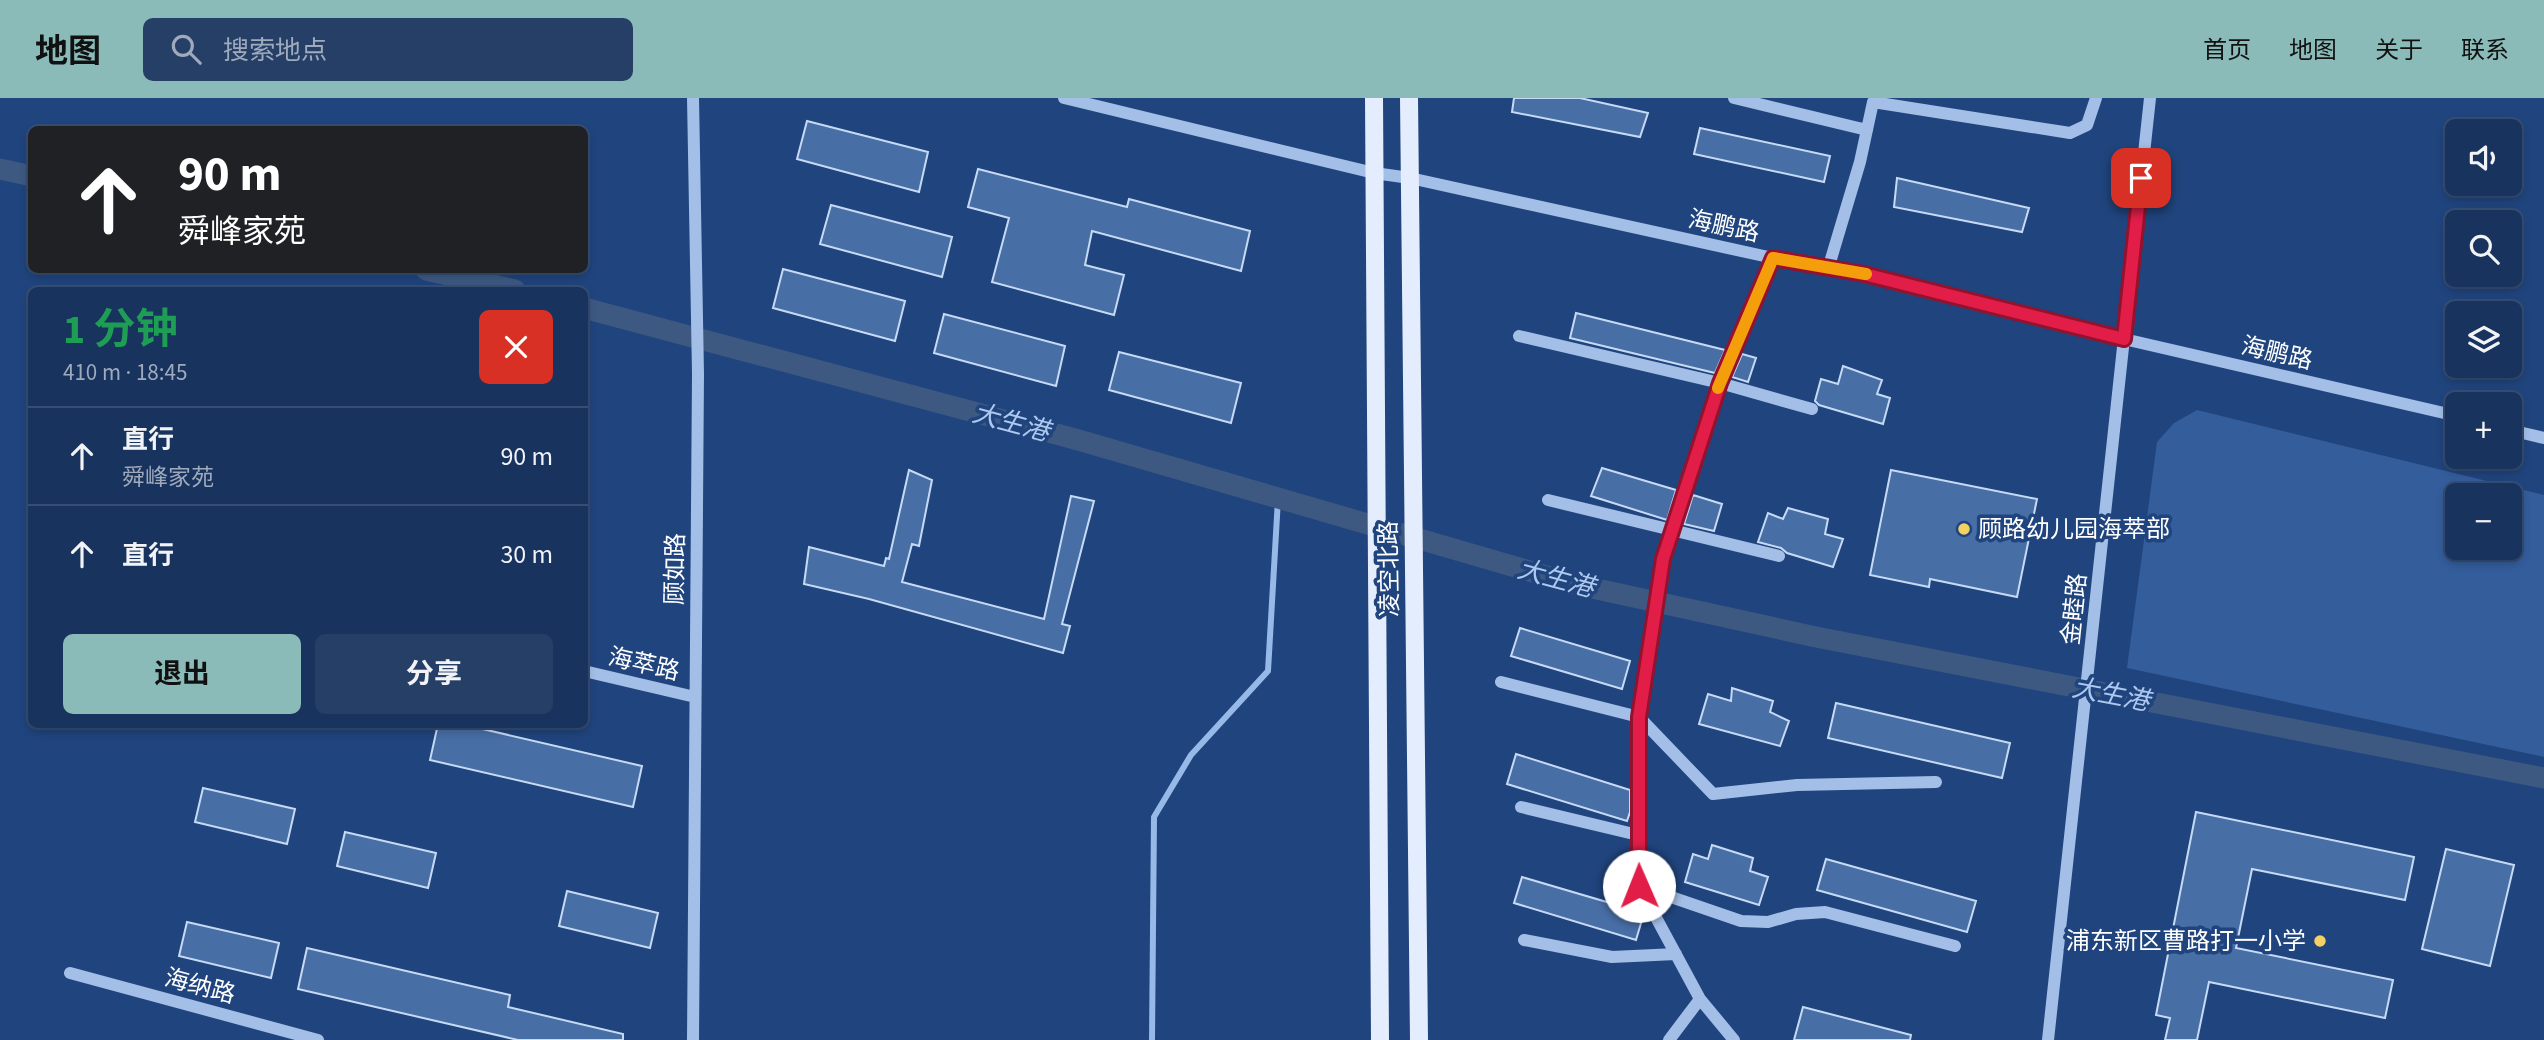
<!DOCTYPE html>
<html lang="zh">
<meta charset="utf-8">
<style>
body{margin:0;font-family:"Source Sans 3","Noto Sans SC",sans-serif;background:#253f67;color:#f1f3f6;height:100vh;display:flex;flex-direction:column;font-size:26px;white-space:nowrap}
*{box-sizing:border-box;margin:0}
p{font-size:23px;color:#9faabc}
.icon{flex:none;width:38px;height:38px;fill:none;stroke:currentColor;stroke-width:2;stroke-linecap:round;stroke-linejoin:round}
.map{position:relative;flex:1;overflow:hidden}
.panel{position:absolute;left:28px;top:189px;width:560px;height:441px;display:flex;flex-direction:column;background:#18335e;border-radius:10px;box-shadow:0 4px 10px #0003,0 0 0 2px #364e73}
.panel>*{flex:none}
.banner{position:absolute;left:28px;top:28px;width:560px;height:147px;border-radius:10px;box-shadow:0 4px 10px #0003,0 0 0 2px #364e73;background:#202124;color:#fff;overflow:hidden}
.buttons{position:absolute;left:2445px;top:21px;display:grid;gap:14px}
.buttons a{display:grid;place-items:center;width:77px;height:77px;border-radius:10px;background:#18335e;box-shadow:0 4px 10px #0003,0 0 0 2px #364e73;font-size:35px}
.pin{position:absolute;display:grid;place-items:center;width:60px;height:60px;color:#fff;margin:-30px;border-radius:14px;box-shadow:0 4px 10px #0006}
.me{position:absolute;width:77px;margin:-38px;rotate:359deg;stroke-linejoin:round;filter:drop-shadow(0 0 5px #0008)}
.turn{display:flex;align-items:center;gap:24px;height:147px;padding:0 35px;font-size:32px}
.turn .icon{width:91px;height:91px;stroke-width:2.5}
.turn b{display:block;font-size:49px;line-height:60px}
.round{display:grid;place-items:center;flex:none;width:74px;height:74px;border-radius:10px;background:#253f67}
.head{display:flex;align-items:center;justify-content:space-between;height:119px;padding:0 35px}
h1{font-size:42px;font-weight:700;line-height:52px;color:#1e9e55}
.cta{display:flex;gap:14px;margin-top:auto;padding:14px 35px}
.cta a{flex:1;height:80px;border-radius:10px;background:#8bbbb9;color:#111;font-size:28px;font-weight:700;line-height:80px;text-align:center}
.cta a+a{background:#253f67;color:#f1f3f6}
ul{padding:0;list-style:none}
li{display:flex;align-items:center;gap:21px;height:98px;padding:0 35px;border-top:2px solid #364e73}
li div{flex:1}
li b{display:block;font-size:26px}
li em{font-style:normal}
header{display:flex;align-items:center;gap:42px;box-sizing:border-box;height:98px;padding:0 35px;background:#8bbbb9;color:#111}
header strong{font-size:33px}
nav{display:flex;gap:38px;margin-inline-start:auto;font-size:24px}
.search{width:490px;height:63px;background:#253f67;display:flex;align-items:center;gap:18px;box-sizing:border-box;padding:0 24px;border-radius:10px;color:#9faabc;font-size:26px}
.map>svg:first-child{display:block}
</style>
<header>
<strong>地图</strong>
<div class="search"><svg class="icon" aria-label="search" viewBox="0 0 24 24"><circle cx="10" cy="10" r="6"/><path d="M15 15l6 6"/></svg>搜索地点</div>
<nav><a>首页</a><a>地图</a><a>关于</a><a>联系</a></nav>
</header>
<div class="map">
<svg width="2544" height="942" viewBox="0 0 2544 942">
<rect width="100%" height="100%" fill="#20447d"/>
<!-- green -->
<path fill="#335d9b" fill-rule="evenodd" d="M2197,312l347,85v262l-417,-89 30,-226 17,-19zM2457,397h53v53h-53z"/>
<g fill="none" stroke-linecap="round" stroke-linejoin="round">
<!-- stream -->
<path stroke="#96b9e8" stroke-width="6" d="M1152,942l2,-223 37,-62 77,-84 10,-172"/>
<!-- canal -->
<path stroke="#3d5982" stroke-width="21" d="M0,71l32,7
M426,172l89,20
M584,210l491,131 499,145 242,53 728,141"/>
</g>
<!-- building -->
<path fill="#486ea6" stroke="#c6daf5" stroke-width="2" d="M1514,0h66l68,15 -8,24 -128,-25z
M807,23l121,31 -9,40 -122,-33z
M1700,30l130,28 -6,26 -130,-28z
M978,71l149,38 2,-8 121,32 -9,40 -149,-40 -7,34 39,10 -10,40 -122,-33 17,-64 -41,-11z
M1897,80l132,30 -7,24 -128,-25z
M831,107l121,32 -10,40 -122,-33z
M783,171l122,32 -10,40 -122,-33z
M1576,215l149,37 -10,23 -145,-35z
M944,216l121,32 -9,40 -122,-33z
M1119,254l122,31 -10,40 -122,-33z
M1742,256l14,4 -8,24 -16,-5z
M1843,268l39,14 -5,14 13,4 -7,26 -64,-19 -4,-4 6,-22 17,5z
M1602,370l74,22 -9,30 -76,-24z
M909,372l23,10 -13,66 -7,-2 -10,38 142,37 27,-123 23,5 -32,123 8,2 -7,27 -194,-54 -65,-15 5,-37 75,19 2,-8 3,1z
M1891,372l146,29 -20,98 -87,-18 -1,8 -59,-12z
M1693,397l29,9 -8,27 -30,-7z
M1788,410l40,11 -3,15 18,5 -10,28 -46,-14 -6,-5 -23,-6 10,-29 15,6z
M1520,530l110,33 -8,28 -111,-33z
M1732,590l41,13 -3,11 19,9 -9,25 -81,-22 9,-30 23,7z
M1836,605l174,40 -8,35 -174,-40z
M438,626h23l181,42 -9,41 -203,-47z
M1516,656l114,36v22l-3,9 -120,-37z
M203,690l92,21 -8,35 -92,-22z
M2196,714l218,45 -9,43 -153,-31 -16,79 157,32 -8,38 -176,-36 -12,58h-32l5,-22 -14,-3z
M345,734l91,21 -8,35 -91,-22z
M1712,747l41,13 -3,13 18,6 -9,28 -74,-23 8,-28 15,5z
M2446,751l68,16 -24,101 -68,-17z
M1826,761l150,42 -9,31 -150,-42z
M1522,779l122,36 -8,27 -122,-37z
M567,793l91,22 -8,35 -91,-22z
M187,824l92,21 -8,35 -92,-22z
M307,850l203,47 -2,12 115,27v6h-105l-220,-51z
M1803,909l108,28 -1,5h-116z"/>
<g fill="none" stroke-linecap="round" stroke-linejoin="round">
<!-- minor -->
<path stroke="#a3bfe7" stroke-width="12" d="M1064,0l310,75 36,5 363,80 91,16 260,65 333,77
M1734,0l133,32
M1828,171l32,-107 13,-60 197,31 17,-8 9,-27
M1519,238l201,47 92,26
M2510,332l34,8
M1548,402l231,56
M584,573l111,26
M1501,584l138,35 74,77 84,-9 139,-3
M1521,709l117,28
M1639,788l102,35 27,1 28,-8 29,-2 130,34
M1524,842l88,17 64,-3
M70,875l248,67
M693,942l5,-666 -5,-276
M1669,942l31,-41
M1734,942l-34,-41 -61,-113v-169l24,-158 57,-176 53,-125
M2048,942l102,-942"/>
<!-- major -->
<path stroke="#e4edfd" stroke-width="18" d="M1374,0l6,942
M1409,0l10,942"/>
</g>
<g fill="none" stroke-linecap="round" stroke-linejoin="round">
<!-- route casing -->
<g stroke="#92132f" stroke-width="18">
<path id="route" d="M1639,788v-169l24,-158 57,-176 53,-125 91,16 260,65 17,-161"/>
</g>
<!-- route -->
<use href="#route" stroke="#e11d48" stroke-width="12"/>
<!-- slow -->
<path stroke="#f59e0b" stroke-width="12" d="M1718,290l55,-130 93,16"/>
</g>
<!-- markers -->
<g fill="#f4d163" stroke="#20447d" stroke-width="2.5">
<circle cx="1964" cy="431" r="7"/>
<circle cx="2320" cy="843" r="7"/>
</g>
<g text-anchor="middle" stroke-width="7" stroke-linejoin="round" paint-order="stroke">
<!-- street labels -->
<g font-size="24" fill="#fff" stroke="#20447d">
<text transform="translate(1724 128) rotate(12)" y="8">海鹏路</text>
<text transform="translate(2277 255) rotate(13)" y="8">海鹏路</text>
<text transform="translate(675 471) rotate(-89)" y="8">顾如路</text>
<text transform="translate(1389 471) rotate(-91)" y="8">凌空北路</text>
<text transform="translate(2074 511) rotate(-84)" y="8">金睦路</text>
<text transform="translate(644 566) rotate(13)" y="8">海萃路</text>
<text transform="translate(200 888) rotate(15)" y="8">海纳路</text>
</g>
<!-- poi labels -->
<g font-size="24" fill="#fff" stroke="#20447d" text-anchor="start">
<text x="1978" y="439">顾路幼儿园海萃部</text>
<text x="2306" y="851" text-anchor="end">浦东新区曹路打一小学</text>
</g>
<!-- water labels -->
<g font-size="26" font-style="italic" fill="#aec9ef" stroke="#20447d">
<text transform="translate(1011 324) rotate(15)" y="9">大生港</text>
<text transform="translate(1556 480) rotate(15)" y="9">大生港</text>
<text transform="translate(2111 596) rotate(11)" y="9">大生港</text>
</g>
</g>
</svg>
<div class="buttons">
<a><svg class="icon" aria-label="sound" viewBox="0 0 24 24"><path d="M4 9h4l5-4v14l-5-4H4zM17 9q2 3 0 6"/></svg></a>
<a><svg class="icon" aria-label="search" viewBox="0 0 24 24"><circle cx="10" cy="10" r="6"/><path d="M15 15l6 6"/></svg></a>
<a><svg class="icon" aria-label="layers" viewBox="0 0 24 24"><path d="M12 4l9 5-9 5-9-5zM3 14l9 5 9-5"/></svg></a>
<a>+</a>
<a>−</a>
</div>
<div class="pin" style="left:2141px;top:80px;background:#d93025"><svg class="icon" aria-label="arrive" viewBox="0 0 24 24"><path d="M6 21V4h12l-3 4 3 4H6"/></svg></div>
<svg class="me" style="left:1639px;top:788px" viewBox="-20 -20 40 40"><circle r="19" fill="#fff"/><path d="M0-13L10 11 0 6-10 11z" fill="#e11d48"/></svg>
<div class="banner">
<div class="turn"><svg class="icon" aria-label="ahead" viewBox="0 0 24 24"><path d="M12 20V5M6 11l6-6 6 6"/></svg><div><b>90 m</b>舜峰家苑</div></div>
</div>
<section class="panel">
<div class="head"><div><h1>1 分钟</h1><p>410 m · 18:45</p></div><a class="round" style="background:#d93025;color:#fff"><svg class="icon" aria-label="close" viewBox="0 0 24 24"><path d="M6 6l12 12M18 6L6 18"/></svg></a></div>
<ul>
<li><svg class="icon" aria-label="ahead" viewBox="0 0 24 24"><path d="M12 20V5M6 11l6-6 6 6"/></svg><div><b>直行</b><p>舜峰家苑</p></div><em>90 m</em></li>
<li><svg class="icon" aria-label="ahead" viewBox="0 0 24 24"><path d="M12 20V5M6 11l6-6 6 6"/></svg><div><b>直行</b></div><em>30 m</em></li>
</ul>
<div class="cta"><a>退出</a><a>分享</a></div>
</section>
</div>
